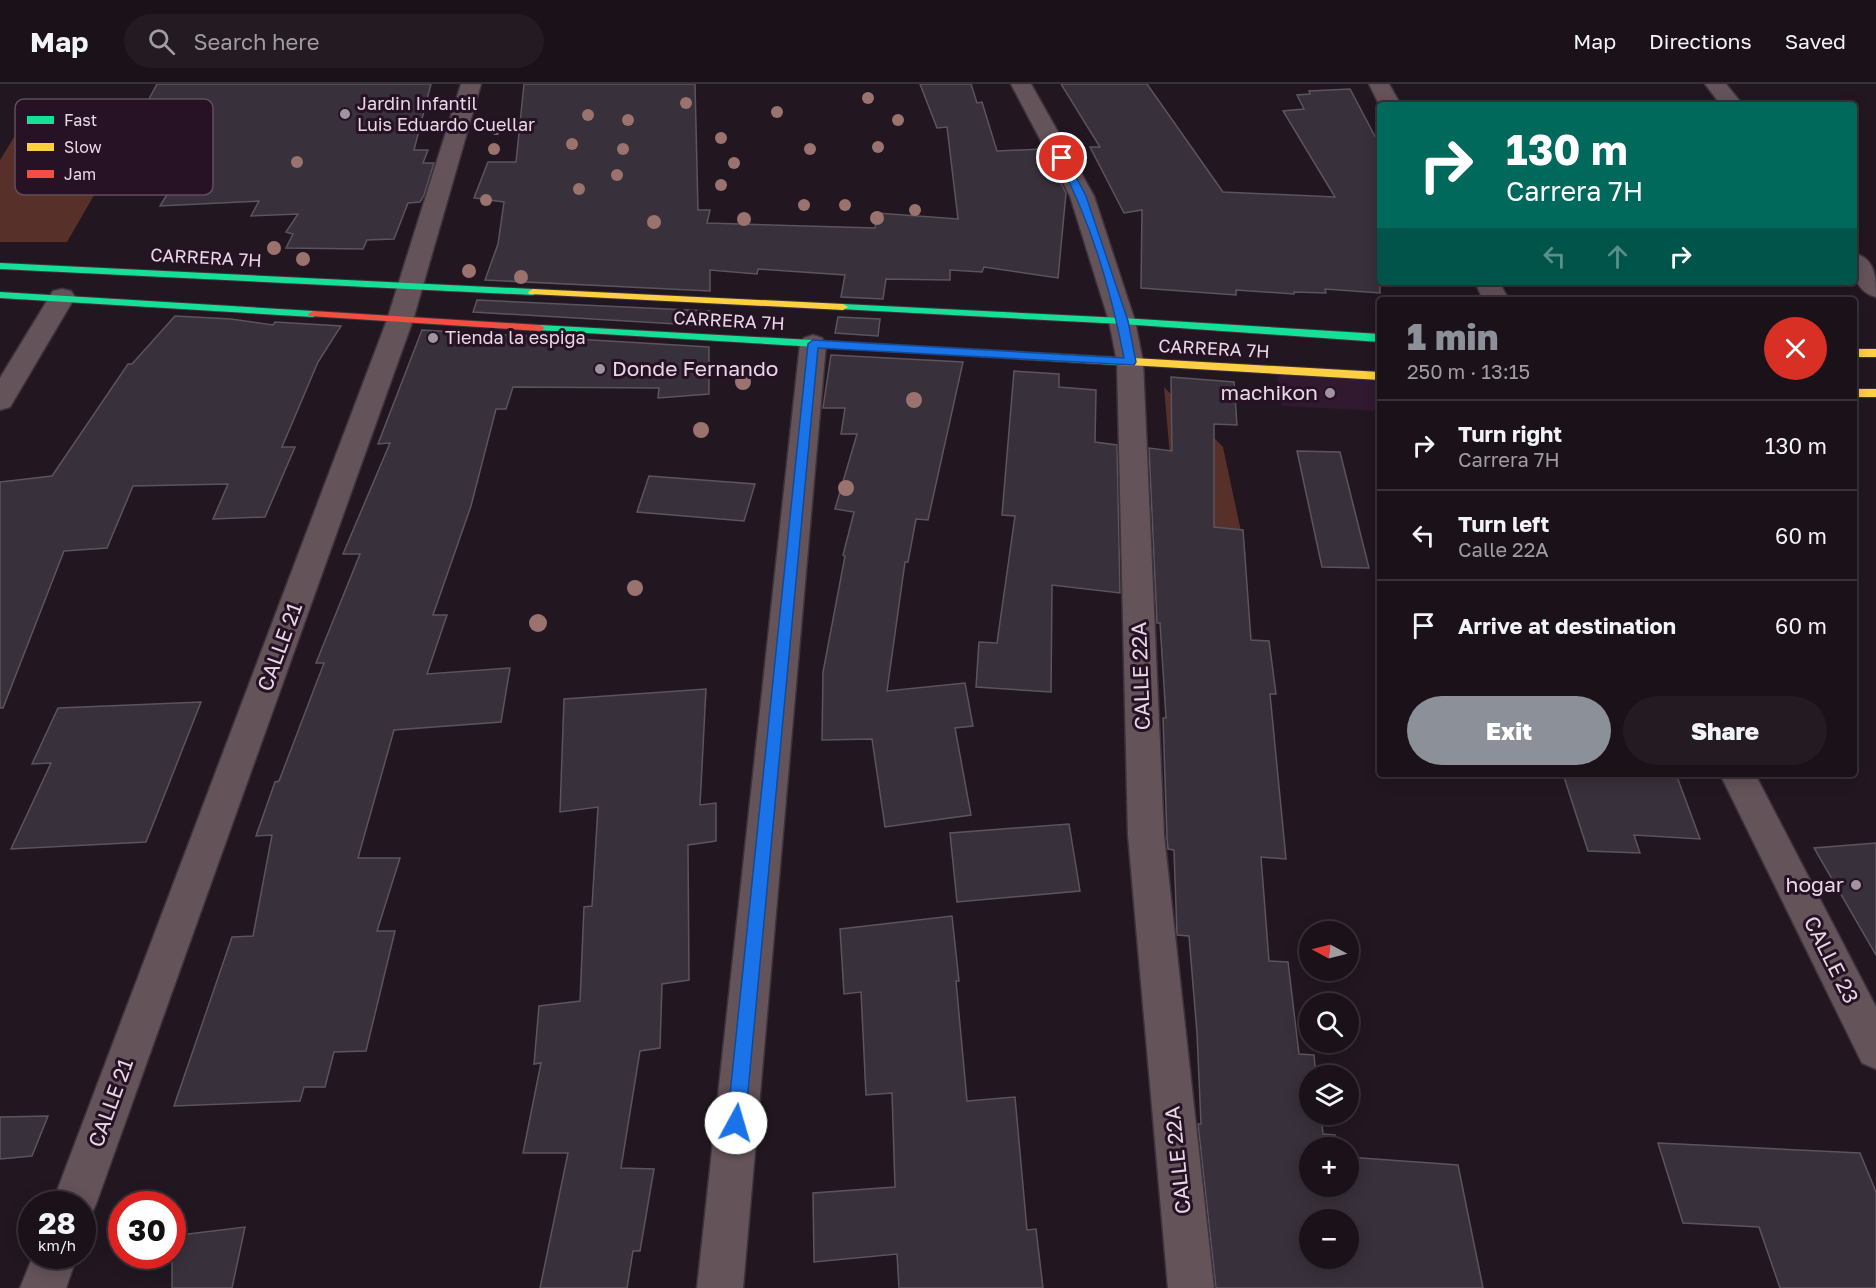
<!DOCTYPE html>
<meta charset="utf-8">
<style>
body{margin:0;font-family:"Golos Text",sans-serif;background:#231a22;color:#f1f3f6;height:100vh;display:flex;flex-direction:column;font-size:22px;white-space:nowrap}
*{box-sizing:border-box;margin:0}
p{font-size:20px;color:#9f9da2}
.icon{flex:none;width:33px;height:33px;fill:none;stroke:currentColor;stroke-width:2;stroke-linecap:round;stroke-linejoin:round}
.map{position:relative;flex:1;overflow:hidden}
.drawer{position:absolute;left:1377px;top:213px;width:480px;height:480px;display:flex;flex-direction:column;background:#1a1119;border-radius:6px;box-shadow:0 3px 15px #0003,0 0 0 2px #383138}
.drawer>*{flex:none}
.guide{position:absolute;left:1377px;top:18px;width:480px;height:183px;border-radius:6px;box-shadow:0 3px 15px #0003,0 0 0 2px #383138;background:#00695c;color:#fff;overflow:hidden}
.needle{width:39px;rotate:277deg}
.tools{position:absolute;left:1299px;top:837px;display:grid;gap:12px}
.tools a{display:grid;place-items:center;width:60px;height:60px;border-radius:50%;background:#1a1119;box-shadow:0 3px 15px #0003,0 0 0 2px #383138;font-size:30px}
.speed{position:absolute;left:18px;top:1107px;display:flex;gap:12px;font-size:30px;font-weight:700;text-align:center}
.speed>*{display:grid;place-content:center;width:78px;height:78px;border-radius:50%;background:#1a1119;box-shadow:0 3px 15px #0003,0 0 0 2px #383138;line-height:1}
.speed small{font-size:15px;font-weight:400}
.speed .limit{border:9px solid #d22;background:#fff;color:#111}
.pin{position:absolute;display:grid;place-items:center;width:51px;height:51px;color:#fff;margin:-26px;border:3px solid #fff;border-radius:50%;box-shadow:0 2px 6px #0007}
.me{position:absolute;width:66px;margin:-33px;rotate:6deg;stroke-linejoin:round;filter:drop-shadow(0 0 4px #0008)}
.turn{display:flex;align-items:center;gap:21px;height:126px;padding:0 30px;font-size:27px}
.turn .icon{width:78px;height:78px;stroke-width:2.5}
.turn b{display:block;font-size:42px;line-height:51px}
.lanes{display:flex;align-items:center;height:57px;padding:0 30px;background:#0003;justify-content:center;gap:30px;direction:ltr}
.lanes .off{opacity:.35}
.round{display:grid;place-items:center;flex:none;width:63px;height:63px;border-radius:32px;background:#231a22}
.summary{display:flex;align-items:center;justify-content:space-between;height:102px;padding:0 30px}
h1{font-size:36px;font-weight:800;line-height:45px;color:#8c9099}
.cta{display:flex;gap:12px;margin-top:auto;padding:12px 30px}
.cta a{flex:1;height:69px;border-radius:36px;background:#8c9099;color:#fff;font-size:24px;font-weight:800;line-height:69px;text-align:center}
.cta a+a{background:#231a22;color:#f1f3f6}
ul{padding:0;list-style:none}
li{display:flex;align-items:center;gap:18px;height:90px;padding:0 30px;border-top:2px solid #383138}
li div{flex:1}
li b{display:block;font-size:22px}
li em{font-style:normal}
header{display:flex;align-items:center;gap:36px;box-sizing:border-box;height:84px;padding:0 30px;background:#1a1119;border-bottom:2px solid #383138}
header strong{font-size:28px}
nav{display:flex;gap:33px;margin-inline-start:auto;font-size:21px}
.search{width:420px;height:54px;background:#231a22;display:flex;align-items:center;gap:15px;box-sizing:border-box;padding:0 21px;border-radius:33px;color:#9f9da2;font-size:22px}
.map>svg:first-child{display:block}
</style>
<header>
<strong>Map</strong>
<div class="search"><svg class="icon" aria-label="search" viewBox="0 0 24 24"><circle cx="10" cy="10" r="6"/><path d="M15 15l6 6"/></svg>Search here</div>
<nav><a>Map</a><a>Directions</a><a>Saved</a></nav>
</header>
<div class="map">
<svg width="1876" height="1204" viewBox="0 0 1876 1204">
<rect width="100%" height="100%" fill="#221721"/>
<!-- built -->
<path fill="#31192f" d="M1277,291l103,5v31l-98,-5z"/>
<!-- green -->
<path fill="#563029" d="M145,23l-78,135h-67v-82l24,-39z
M1164,303l59,60 23,108h-39l-29,-5z"/>
<!-- building -->
<path fill="#38313b" stroke="#5b545e" stroke-width="1.5" fill-rule="evenodd" d="M157,0h274l-17,66h14l-5,13h11l-10,32 -4,7 -12,1 -14,36 -27,1 -4,9 -77,-1 7,-14 -7,-2 12,-18 -47,2 8,-15 -99,5 42,-69 -77,7z
M524,0h171l3,126h12l-3,13 168,5 2,-15 81,6 -11,-92 -10,1 -17,-44h51l6,19 5,-1 15,49 46,-2 23,44 -8,85 -74,-11 -2,5 -32,-2v10l-64,-1 -3,20 -42,-2 4,-22 -87,-6 -1,5 -47,-4v21l-225,-11 13,-36 6,-42 -30,-4 14,-36h28z
M1061,0h86l76,108 112,5 -52,-86 21,-2 -7,-14 13,-1 -1,-3 41,-2 30,57v147l-55,-4 1,4 -32,-1v2l-58,-4v5l-95,-7 1,-78 -18,3 -34,-66h10z
M477,216l233,11v15l-237,-14z
M175,232l56,3 42,6 2,-3 66,4 -23,36 -36,85h13l-30,70 -52,2 15,-35 -95,2 -26,62 -43,3 -61,157h-3v-226l52,-6 76,-112h4z
M838,233l42,2 -2,17 -43,-3z
M422,246l287,17v47l-51,4 1,-10 -146,-1 -7,22h-10l-25,97 -38,109h14l-20,59 83,-6 -9,54 -107,8 -36,128h42l-23,73h18l-29,120 -32,1 -9,35h-21l-4,14 -126,5 58,-169 21,-1 19,-101 -16,1 19,-54 4,-1 45,-118h-8l44,-109h-17l47,-111 -12,1z
M831,271l132,7 -35,158 -12,-1 -8,43h-3l-18,129 78,-8 8,43 -18,2 16,87 -86,12 -13,-88 -50,1 1,-68 22,-116 -2,-1 11,-43 -19,-3 22,-75h-16l4,-26h-22z
M1014,287l45,3v13l37,3 -1,52 22,3 3,148 -68,-8 -1,107 -75,-5 3,-45 18,1 18,-127 -13,-1z
M1171,293l63,5 3,43 -23,-1v103l29,3 8,110 18,1 7,53h-6l16,165 -25,-2 8,104 19,1 11,92 15,1 2,21h-6v38h11l2,20 12,1 2,13h-27v38h38v-29l110,8 25,123h-267l-18,-164h3l-4,-91 -8,-97 -12,-1 -3,-85 -6,-1 -1,-11 -4,-120h3l-6,-95h-3l-8,-175 23,3zM1310,1136h38v38h-38z
M1297,367l43,1 29,116 -47,-1z
M649,392l106,8 -11,37 -107,-9z
M706,605l-6,116 16,-2v38l-28,4 1,135 -27,4 -2,64 -20,3 -19,117 33,1 -14,82h-7l-6,37h-87l28,-135h-45l18,-90 -7,1 5,-58 41,-5 4,-94 8,-1 6,-99 -38,5 4,-113z
M201,618l-55,140 -135,7 40,-86 -19,1 26,-56z
M1563,690h113l24,65 -66,-4 6,18 -52,-2z
M1069,740l11,67 -123,11 -7,-69z
M1876,759v112l-62,-107z
M952,832l7,65h-3l11,120 48,-4 12,133 9,-1 7,59h-144l-2,-34 -83,8 -1,-69 82,-6 -3,-94 -26,2 -5,-103 -17,2 -4,-65z
M48,1032l-16,40 -32,3v-42z
M1658,1059l202,10 16,39v96h-96l-21,-61 -76,-4z
M245,1143l-13,61h-60v-52z"/>
<g fill="none" stroke-linecap="round" stroke-linejoin="round">
<!-- street casing -->
<g stroke="#3d333b" stroke-width="3">
<path id="street" d="M461,0h20l-68,236 -317,884 -7,15 -7,3v-18h-30l335,-884z
M1011,0h20l63,112 41,125 8,41 21,473 50,453h-46l-40,-453 -11,-473 -8,-41 -39,-125z
M1369,0h20l12,21 -21,1z
M1705,0h21l17,21h-22z
M1854,169c22,6 22,25 22,44 -22,-6 -22,-24 -22,-44z
M1475,198h24l10,18h-26z
M62,205l9,2 4,6 -65,110 -10,3v-32l53,-87z
M813,251l9,3 4,6 -83,944h-46l103,-944 4,-6z
M1720,690h35l121,233v62l-14,-6z
M33,1172h44l-11,32h-46z"/>
</g>
<!-- fast casing -->
<g stroke="#3d333b" stroke-width="2">
<path id="fast" d="M0,179l533,26 5,3 -5,3 -533,-26z
M0,208l313,19 5,3 -5,3 -313,-19z
M843,220l279,14 258,16v8l-258,-18 -283,-15 -1,-2z
M540,241l593,33 5,4 -5,4 -597,-36v-4z"/>
</g>
<!-- slow casing -->
<g stroke="#3d333b" stroke-width="2">
<path id="slow" d="M533,205l310,15 5,3 -5,3 -314,-16 -1,-2z
M1854,265h22v8h-22z
M1133,274l247,14v8l-251,-15 -1,-3z
M1854,305h22v8h-22z"/>
</g>
<!-- jam casing -->
<g stroke="#3d333b" stroke-width="2">
<path id="jam" d="M313,227l227,14 5,3 -5,3 -231,-15 -1,-2z"/>
</g>
<!-- street -->
<use href="#street" fill="#645359" fill-rule="evenodd"/>
<!-- fast -->
<use href="#fast" fill="#16e098" fill-rule="evenodd"/>
<!-- slow -->
<use href="#slow" fill="#ffcf43" fill-rule="evenodd"/>
<!-- jam -->
<use href="#jam" fill="#f24e42" fill-rule="evenodd"/>
</g>
<!-- trees -->
<g fill="#9a726e">
<circle cx="868" cy="14" r="6"/>
<circle cx="686" cy="19" r="6"/>
<circle cx="777" cy="28" r="6"/>
<circle cx="588" cy="31" r="6"/>
<circle cx="628" cy="36" r="6"/>
<circle cx="898" cy="36" r="6"/>
<circle cx="496" cy="45" r="6"/>
<circle cx="721" cy="54" r="6"/>
<circle cx="572" cy="60" r="6"/>
<circle cx="878" cy="63" r="6"/>
<circle cx="494" cy="65" r="6"/>
<circle cx="623" cy="65" r="6"/>
<circle cx="810" cy="65" r="6"/>
<circle cx="297" cy="78" r="6"/>
<circle cx="734" cy="79" r="6"/>
<circle cx="617" cy="91" r="6"/>
<circle cx="721" cy="101" r="6"/>
<circle cx="579" cy="105" r="6"/>
<circle cx="486" cy="116" r="6"/>
<circle cx="804" cy="121" r="6"/>
<circle cx="845" cy="121" r="6"/>
<circle cx="915" cy="126" r="6"/>
<circle cx="877" cy="134" r="7"/>
<circle cx="744" cy="135" r="7"/>
<circle cx="654" cy="138" r="7"/>
<circle cx="274" cy="164" r="7"/>
<circle cx="303" cy="175" r="7"/>
<circle cx="469" cy="187" r="7"/>
<circle cx="521" cy="193" r="7"/>
<circle cx="743" cy="298" r="8"/>
<circle cx="914" cy="316" r="8"/>
<circle cx="701" cy="346" r="8"/>
<circle cx="846" cy="404" r="8"/>
<circle cx="635" cy="504" r="8"/>
<circle cx="538" cy="539" r="9"/>
</g>
<!-- route -->
<path fill="#1a73e8" stroke="#114b97" stroke-width="1.5" d="M1058,72h7l21,40 42,125 8,41 -2,3 -316,-17 -73,775 -3,6 -6,2 -6,-2 -3,-6 81,-779 5,-4 311,18c-13,-68 -34,-139 -67,-200z"/>
<!-- markers -->
<g fill="#a194a0" stroke="#271225" stroke-width="2">
<circle cx="345" cy="30" r="6"/>
<circle cx="433" cy="254" r="6"/>
<circle cx="600" cy="285" r="6"/>
<circle cx="1330" cy="309" r="6"/>
<circle cx="1856" cy="801" r="6"/>
</g>
<g text-anchor="middle" stroke-width="6" stroke-linejoin="round" paint-order="stroke">
<!-- far-poi labels -->
<g font-size="18" fill="#e6d8e4" stroke="#271225" text-anchor="start">
<text x="357" y="26">Jardin Infantil<tspan x="357" dy="21">Luis Eduardo Cuellar</tspan></text>
<text x="445" y="260">Tienda la espiga</text>
</g>
<!-- far-street labels -->
<g font-size="18" fill="#e6d8e4" stroke="#271225">
<text transform="translate(206 174) rotate(3)" y="6">CARRERA 7H</text>
<text transform="translate(729 237) rotate(3)" y="6">CARRERA 7H</text>
<text transform="translate(1214 265) rotate(3)" y="6">CARRERA 7H</text>
</g>
<!-- poi labels -->
<g font-size="21" fill="#e6d8e4" stroke="#271225" text-anchor="end">
<text x="612" y="292" text-anchor="start">Donde Fernando</text>
<text x="1318" y="316">machikon</text>
<text x="1844" y="808">hogar</text>
</g>
<!-- street labels -->
<g font-size="21" fill="#e6d8e4" stroke="#271225">
<text transform="translate(280 563) rotate(-70)" y="7">CALLE 21</text>
<text transform="translate(1141 592) rotate(-92)" y="7">CALLE 22A</text>
<text transform="translate(1831 876) rotate(63)" y="7">CALLE 23</text>
<text transform="translate(111 1019) rotate(-70)" y="7">CALLE 21</text>
<text transform="translate(1178 1076) rotate(-96)" y="7">CALLE 22A</text>
</g>
</g>
<!-- legend -->
<rect x="15" y="15" width="198" height="96" rx="9" fill="#271225" stroke="#604d5e" stroke-width="1.5"/>
<rect x="27" y="32" width="27" height="8" fill="#16e098"/>
<rect x="27" y="59" width="27" height="8" fill="#ffcf43"/>
<rect x="27" y="86" width="27" height="8" fill="#f24e42"/>
<g font-size="16" fill="#e6d8e4">
<text x="64" y="42">Fast</text>
<text x="64" y="69">Slow</text>
<text x="64" y="96">Jam</text>
</g>
</svg>
<div class="tools">
<a><svg class="needle" viewBox="-14 -14 28 28"><path d="M0-13l5 13h-10z" fill="#e53935"/><path d="M0 13l5-13h-10z" fill="#9f9da2"/></svg></a>
<a><svg class="icon" aria-label="search" viewBox="0 0 24 24"><circle cx="10" cy="10" r="6"/><path d="M15 15l6 6"/></svg></a>
<a><svg class="icon" aria-label="layers" viewBox="0 0 24 24"><path d="M12 4l9 5-9 5-9-5zM3 14l9 5 9-5"/></svg></a>
<a>+</a>
<a>−</a>
</div>
<div class="speed"><div>28<small>km/h</small></div><div class="limit">30</div></div>
<div class="pin" style="left:1062px;top:74px;background:#d93025"><svg class="icon" aria-label="arrive" viewBox="0 0 24 24"><path d="M6 21V4h12l-3 4 3 4H6"/></svg></div>
<svg class="me" style="left:736px;top:1039px" viewBox="-20 -20 40 40"><circle r="19" fill="#fff"/><path d="M0-13L10 11 0 6-10 11z" fill="#1a73e8"/></svg>
<div class="guide">
<div class="turn"><svg class="icon" aria-label="right" viewBox="0 0 24 24"><path d="M7 20v-9h11M14 6l5 5-5 5"/></svg><div><b>130 m</b>Carrera 7H</div></div>
<div class="lanes"><svg class="icon off" aria-label="left" viewBox="0 0 24 24"><path d="M17 20v-9H6M10 6l-5 5 5 5"/></svg><svg class="icon off" aria-label="ahead" viewBox="0 0 24 24"><path d="M12 20V5M6 11l6-6 6 6"/></svg><svg class="icon" aria-label="right" viewBox="0 0 24 24"><path d="M7 20v-9h11M14 6l5 5-5 5"/></svg></div>
</div>
<section class="drawer">
<div class="summary"><div><h1>1 min</h1><p>250 m · 13:15</p></div><a class="round" style="background:#d93025;color:#fff"><svg class="icon" aria-label="close" viewBox="0 0 24 24"><path d="M6 6l12 12M18 6L6 18"/></svg></a></div>
<ul>
<li><svg class="icon" aria-label="right" viewBox="0 0 24 24"><path d="M7 20v-9h11M14 6l5 5-5 5"/></svg><div><b>Turn right</b><p>Carrera 7H</p></div><em>130 m</em></li>
<li><svg class="icon" aria-label="left" viewBox="0 0 24 24"><path d="M17 20v-9H6M10 6l-5 5 5 5"/></svg><div><b>Turn left</b><p>Calle 22A</p></div><em>60 m</em></li>
<li><svg class="icon" aria-label="arrive" viewBox="0 0 24 24"><path d="M6 21V4h12l-3 4 3 4H6"/></svg><div><b>Arrive at destination</b></div><em>60 m</em></li>
</ul>
<div class="cta"><a>Exit</a><a>Share</a></div>
</section>
</div>
